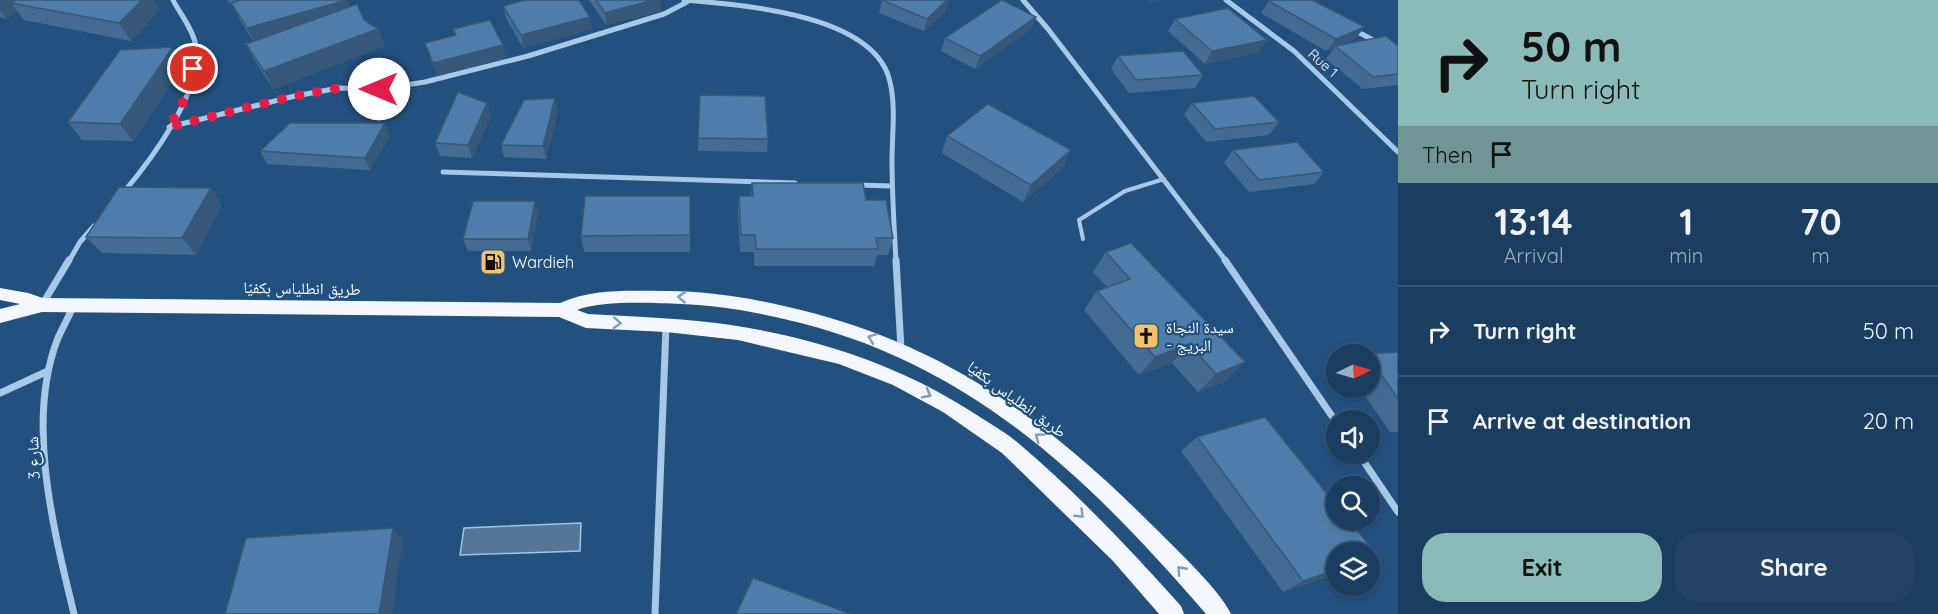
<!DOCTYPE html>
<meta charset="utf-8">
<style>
body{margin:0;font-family:Quicksand,"Noto Naskh Arabic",sans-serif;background:#234466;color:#f1f3f6;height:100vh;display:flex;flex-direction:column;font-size:22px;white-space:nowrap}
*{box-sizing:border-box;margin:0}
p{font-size:20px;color:#9faebd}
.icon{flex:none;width:33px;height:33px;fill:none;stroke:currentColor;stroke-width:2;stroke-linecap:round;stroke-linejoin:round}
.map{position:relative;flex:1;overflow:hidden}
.sheet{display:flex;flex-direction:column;background:#1a3d60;width:540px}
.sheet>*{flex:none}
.top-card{background:#8bbbb9;color:#111;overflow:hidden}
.needle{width:39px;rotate:85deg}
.fabs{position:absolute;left:1326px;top:344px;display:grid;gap:12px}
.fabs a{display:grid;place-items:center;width:54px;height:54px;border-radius:50%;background:#1a3d60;box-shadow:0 3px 9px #0003,0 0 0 2px #385675;font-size:30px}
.pin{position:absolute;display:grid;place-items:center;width:51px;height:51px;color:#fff;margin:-26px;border:3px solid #fff;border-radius:50%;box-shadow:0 2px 6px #0007}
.me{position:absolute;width:66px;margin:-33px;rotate:270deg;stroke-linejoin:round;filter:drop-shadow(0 0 4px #0008)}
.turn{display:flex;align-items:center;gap:21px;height:126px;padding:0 24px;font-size:27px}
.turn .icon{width:78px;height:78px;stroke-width:2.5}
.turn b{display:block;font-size:42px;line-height:51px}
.then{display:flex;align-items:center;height:57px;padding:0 24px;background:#0003;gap:12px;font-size:22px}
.eta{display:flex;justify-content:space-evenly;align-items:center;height:102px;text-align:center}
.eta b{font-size:36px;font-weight:700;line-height:42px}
.primary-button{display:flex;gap:12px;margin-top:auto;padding:12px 24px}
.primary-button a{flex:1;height:69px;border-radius:24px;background:#8bbbb9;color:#111;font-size:24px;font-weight:700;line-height:69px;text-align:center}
.primary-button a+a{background:#234466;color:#f1f3f6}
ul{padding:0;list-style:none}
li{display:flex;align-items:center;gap:18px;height:90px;padding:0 24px;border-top:2px solid #385675}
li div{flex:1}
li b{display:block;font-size:22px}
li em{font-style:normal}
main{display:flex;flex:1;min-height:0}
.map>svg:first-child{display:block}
</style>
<main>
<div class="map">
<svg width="1398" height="614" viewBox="0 0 1398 614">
<rect width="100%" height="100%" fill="#225180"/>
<!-- water -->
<path fill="#547699" stroke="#9cc4e8" stroke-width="1.5" d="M581,523l-1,28 -120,4 4,-27z"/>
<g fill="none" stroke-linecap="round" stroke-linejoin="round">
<!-- service -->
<path stroke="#a8c8e7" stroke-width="4" d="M1083,239l-4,-19 46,-29 39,-12"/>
<!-- minor-far1 -->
<path stroke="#a8c8e7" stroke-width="5" d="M684,0c55,5 191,13 206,82 6,25 2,53 2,78 0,34 2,67 4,101
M1023,0l25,29 178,232
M1226,0l68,51 104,101
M1354,30l23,12
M169,127l126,-31 44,-8 40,1 46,-7 103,-26 136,-42 23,-12
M443,172l352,11
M857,185l35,1
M123,193c28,-33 80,-102 73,-147 -3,-17 -16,-32 -23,-46
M69,261l11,-19 14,-16"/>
<!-- minor -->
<path stroke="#a8c8e7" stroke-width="7" d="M896,260l5,89
M1225,260l111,162
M42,305l27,-45
M74,305c-5,11 -11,22 -16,33 -33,83 -4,193 16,276
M0,393l48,-22
M1358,453l40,59
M655,614l11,-288"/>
<!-- trunk -->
<path fill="#f4f8fe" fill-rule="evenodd" d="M0,288l28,5 15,5 517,5c34,-15 70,-12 107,-12 39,0 78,6 117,15 154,34 259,110 369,220 19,19 68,65 78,88h-25c-119,-138 -239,-254 -422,-295 -34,-8 -69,-14 -103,-15 -27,-1 -80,-4 -104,6l11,4c49,3 100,4 149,12 88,14 172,43 246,93 11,7 23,14 34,23 58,49 113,107 164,164l3,8h-25l-46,-53 -111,-108 -59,-41 -50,-27 -54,-21 -101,-24 -72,-8 -80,-4 -27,-11 -517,-5 -42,11v-14l20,-5 -20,-4z"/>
</g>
<!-- wall -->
<path fill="#446c93" d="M0,0h154l6,10 -29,31 -107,-21 -7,-9 -11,8 -6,-2z
M227,0h120l3,7 14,13 14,9 7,17 -112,43 -18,-28 -9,-17 7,-3 -13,-21 -7,-13z
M589,0h72v11l-55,14z
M882,0l64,10 -22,21 -45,-18z
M1269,1l86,38 -14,6 57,1v39l-35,4 -37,-30 8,-11 -8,3 -65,-38z
M503,6l87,11 2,12 -69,19 -17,-30z
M1036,17l-5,12 -56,40 -34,-18 4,-13z
M1175,19l84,33 -54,12 -37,-33z
M453,29l53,29 -69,18 -12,-33 30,-8z
M1118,56l85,19 -8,13 -66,5 -18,-24z
M183,65l-50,76 -51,-1 -14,-18z
M700,95l68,44 -1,13 -69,-1z
M555,98l3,13 -12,48 -42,-2 -3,-12z
M1192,103l87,19 -10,13 -63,7 -22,-27z
M491,116l-19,42 -32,-2 -5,-13z
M390,136l-20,34 -103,-6 -7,-13z
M947,136l124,14 -9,18 -39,34 -81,-49z
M1233,150l91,22 -10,12 -65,8 -25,-29z
M752,183l114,17 27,38 -5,17h-11l-3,11h-120v-14h-14l-2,-39 1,-17h12z
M690,196v56h-106l-3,-16z
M222,205l-26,50 -94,-2 -16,-16z
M538,213l-7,38h-63l-5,-12z
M1106,252l120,129 -28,11 -26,-29 -33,12 -55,-65 13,-19 10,-4 -14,-15z
M1398,352v80h-8l-31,-45h11v-33z
M1197,437l181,119 -8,4v-8l-34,22 -53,18 -102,-141z"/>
<!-- shaded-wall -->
<path fill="#375878" d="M0,0h33l-22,3 6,8 -11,8 -6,-8z
M142,0h12l6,10 -29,31 -12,-18z
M347,0l7,17 -98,28 -9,-17z
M653,0h8v11l-55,14 -1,-12z
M947,0h2l-3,10 -22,21 3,-12z
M1150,0h10l-12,3z
M590,17l2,12 -69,19 -2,-13z
M1036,17l-5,12 -56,40 5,-13z
M1365,27l-10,12 -19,8 -1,-1 -1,2 -8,3 10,-12z
M378,29l7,17 -112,43 -9,-18z
M1267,40l-8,12 -54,12 7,-13z
M503,45l3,13 -69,18 -4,-13z
M173,47l10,18 -50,76 -13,-17z
M555,98l3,13 -12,48 -3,-13z
M487,103l4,13 -19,42 -4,-13z
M385,123l5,13 -20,34 -5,-12z
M1071,150l-9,18 -39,34 8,-17z
M211,188l11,17 -26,50 -14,-17z
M535,201l3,12 -7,38 -3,-12z
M1189,344l-17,19 -33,12 16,-18z
M1245,362l-19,19 -28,11 18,-18z
M393,528l10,12 -11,74h-13z
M1336,570v4l-53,18 20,-11z"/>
<!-- building -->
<path fill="#4f7dab" stroke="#375878" stroke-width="1.5" d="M16,0h126l-23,23 -108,-20z
M241,0h106l-100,28 -16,-25z
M525,0h54l11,17 -69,18 -18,-29z
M596,0h57l-48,13z
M882,0h65l-20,19z
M1002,0l34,17 -56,39 -35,-18z
M1270,0h42l53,27 -29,12 -67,-38z
M357,4l7,16 14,9 -114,42 -18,-27z
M1228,8l39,32 -55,11 -37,-32z
M490,20l13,25 -70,18 -8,-20 31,-8 -3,-6z
M1386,36l12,10v28l-25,3 -38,-31z
M173,47l-53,77 -52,-2 52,-72z
M1183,51l20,24 -67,5 -18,-24z
M458,92l29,11 -19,42 -33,-2z
M700,95l65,1 3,43 -70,-1z
M1254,96l25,26 -64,7 -23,-26z
M555,98l-12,48 -42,-1 23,-45z
M988,104l83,46 -40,35 -84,-49z
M290,123h95l-20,35 -105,-7z
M1297,142l27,30 -65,8 -26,-30z
M752,183h111l3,17h20l7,38h-17l2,11h-122l-1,-14h-14l-2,-39h14z
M119,187l92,1 -29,50 -96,-1z
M585,196h105v39l-109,1z
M473,201h62l-7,38h-65z
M1131,243l114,119 -29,12 -27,-30 -34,13 -58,-66 33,-12 -24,-27z
M1398,352v47l-28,-41v-4h-3z
M1265,417l71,88v14h12l30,37 -8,3v-7h-34v18l-33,11 -106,-144z
M393,528l-14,86h-154l21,-76z
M753,578l98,36h-115z"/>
<!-- one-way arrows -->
<defs><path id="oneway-chevron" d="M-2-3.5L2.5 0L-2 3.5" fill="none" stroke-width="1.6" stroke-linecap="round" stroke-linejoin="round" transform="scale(1.5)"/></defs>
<g stroke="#809cb9">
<use href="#oneway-chevron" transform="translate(682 297) rotate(-177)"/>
<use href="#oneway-chevron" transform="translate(617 323) rotate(3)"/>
<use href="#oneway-chevron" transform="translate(872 338) rotate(-159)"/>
<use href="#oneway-chevron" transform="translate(927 394) rotate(28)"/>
<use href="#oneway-chevron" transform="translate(1039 437) rotate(-143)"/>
<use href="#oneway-chevron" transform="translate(1080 514) rotate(44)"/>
<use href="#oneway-chevron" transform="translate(1181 570) rotate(-132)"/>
</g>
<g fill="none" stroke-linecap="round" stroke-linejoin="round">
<!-- route -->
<path stroke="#e11d48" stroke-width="10" stroke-dasharray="0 18" d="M193,69l-3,21 -21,37 126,-31 44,-8 40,1"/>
</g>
<!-- icons -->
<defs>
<g id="fuel-square" transform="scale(1.35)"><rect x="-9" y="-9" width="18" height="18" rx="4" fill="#f3c36a" stroke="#225180"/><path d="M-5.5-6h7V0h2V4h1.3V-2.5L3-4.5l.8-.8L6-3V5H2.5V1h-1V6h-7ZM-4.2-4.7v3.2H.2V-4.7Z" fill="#111"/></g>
<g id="church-square" transform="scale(1.35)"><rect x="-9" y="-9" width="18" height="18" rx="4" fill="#f3c36a" stroke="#225180"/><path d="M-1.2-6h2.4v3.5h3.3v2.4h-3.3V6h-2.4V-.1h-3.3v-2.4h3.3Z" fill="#111"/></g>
</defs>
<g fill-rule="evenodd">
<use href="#fuel-square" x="493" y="262"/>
<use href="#church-square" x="1146" y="336"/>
</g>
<g text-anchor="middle" stroke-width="4.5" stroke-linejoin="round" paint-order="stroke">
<!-- far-street labels -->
<g font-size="14" fill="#fff" stroke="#225180">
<text transform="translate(1323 63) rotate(42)" y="5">Rue 1</text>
</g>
<!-- poi labels -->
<g font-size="16" fill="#fff" stroke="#225180" text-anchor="start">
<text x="512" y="268">Wardieh</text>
<text x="1166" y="333">سيدة النجاة<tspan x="1166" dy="18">- البريج</tspan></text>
</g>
<!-- street labels -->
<g font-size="16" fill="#fff" stroke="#225180">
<text transform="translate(302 288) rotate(1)" y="6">طريق انطلياس بكفيّا</text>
<text transform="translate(1017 399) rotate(36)" y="6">طريق انطلياس بكفيّا</text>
<text transform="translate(33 458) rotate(-92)" y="6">شارع 3</text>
</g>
</g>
</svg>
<div class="fabs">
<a><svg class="needle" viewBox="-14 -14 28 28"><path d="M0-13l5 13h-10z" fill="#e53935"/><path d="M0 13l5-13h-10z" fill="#9faebd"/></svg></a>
<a><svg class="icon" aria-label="sound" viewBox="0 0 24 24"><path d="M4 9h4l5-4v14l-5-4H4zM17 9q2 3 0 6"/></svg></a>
<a><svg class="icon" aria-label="search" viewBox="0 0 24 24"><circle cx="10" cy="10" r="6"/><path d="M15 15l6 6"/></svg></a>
<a><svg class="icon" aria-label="layers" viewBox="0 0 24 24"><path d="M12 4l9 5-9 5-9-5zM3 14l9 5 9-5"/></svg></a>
</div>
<div class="pin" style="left:193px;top:69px;background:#d93025"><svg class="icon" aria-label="arrive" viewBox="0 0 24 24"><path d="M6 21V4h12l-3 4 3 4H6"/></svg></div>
<svg class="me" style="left:379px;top:89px" viewBox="-20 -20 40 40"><circle r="19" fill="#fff"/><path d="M0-13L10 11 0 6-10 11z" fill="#e11d48"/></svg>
</div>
<section class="sheet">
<div class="top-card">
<div class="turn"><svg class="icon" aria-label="right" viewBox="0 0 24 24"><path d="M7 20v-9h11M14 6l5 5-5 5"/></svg><div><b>50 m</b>Turn right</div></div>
<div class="then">Then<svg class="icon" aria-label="arrive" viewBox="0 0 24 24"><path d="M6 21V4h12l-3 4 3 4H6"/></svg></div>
</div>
<div class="eta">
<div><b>13:14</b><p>Arrival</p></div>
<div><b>1</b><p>min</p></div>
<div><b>70</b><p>m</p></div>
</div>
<ul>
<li><svg class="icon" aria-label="right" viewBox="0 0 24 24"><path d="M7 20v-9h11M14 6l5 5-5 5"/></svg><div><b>Turn right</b></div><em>50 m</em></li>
<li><svg class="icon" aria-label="arrive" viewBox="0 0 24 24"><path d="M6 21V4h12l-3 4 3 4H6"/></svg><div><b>Arrive at destination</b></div><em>20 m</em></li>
</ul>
<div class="primary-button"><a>Exit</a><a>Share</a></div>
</section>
</main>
